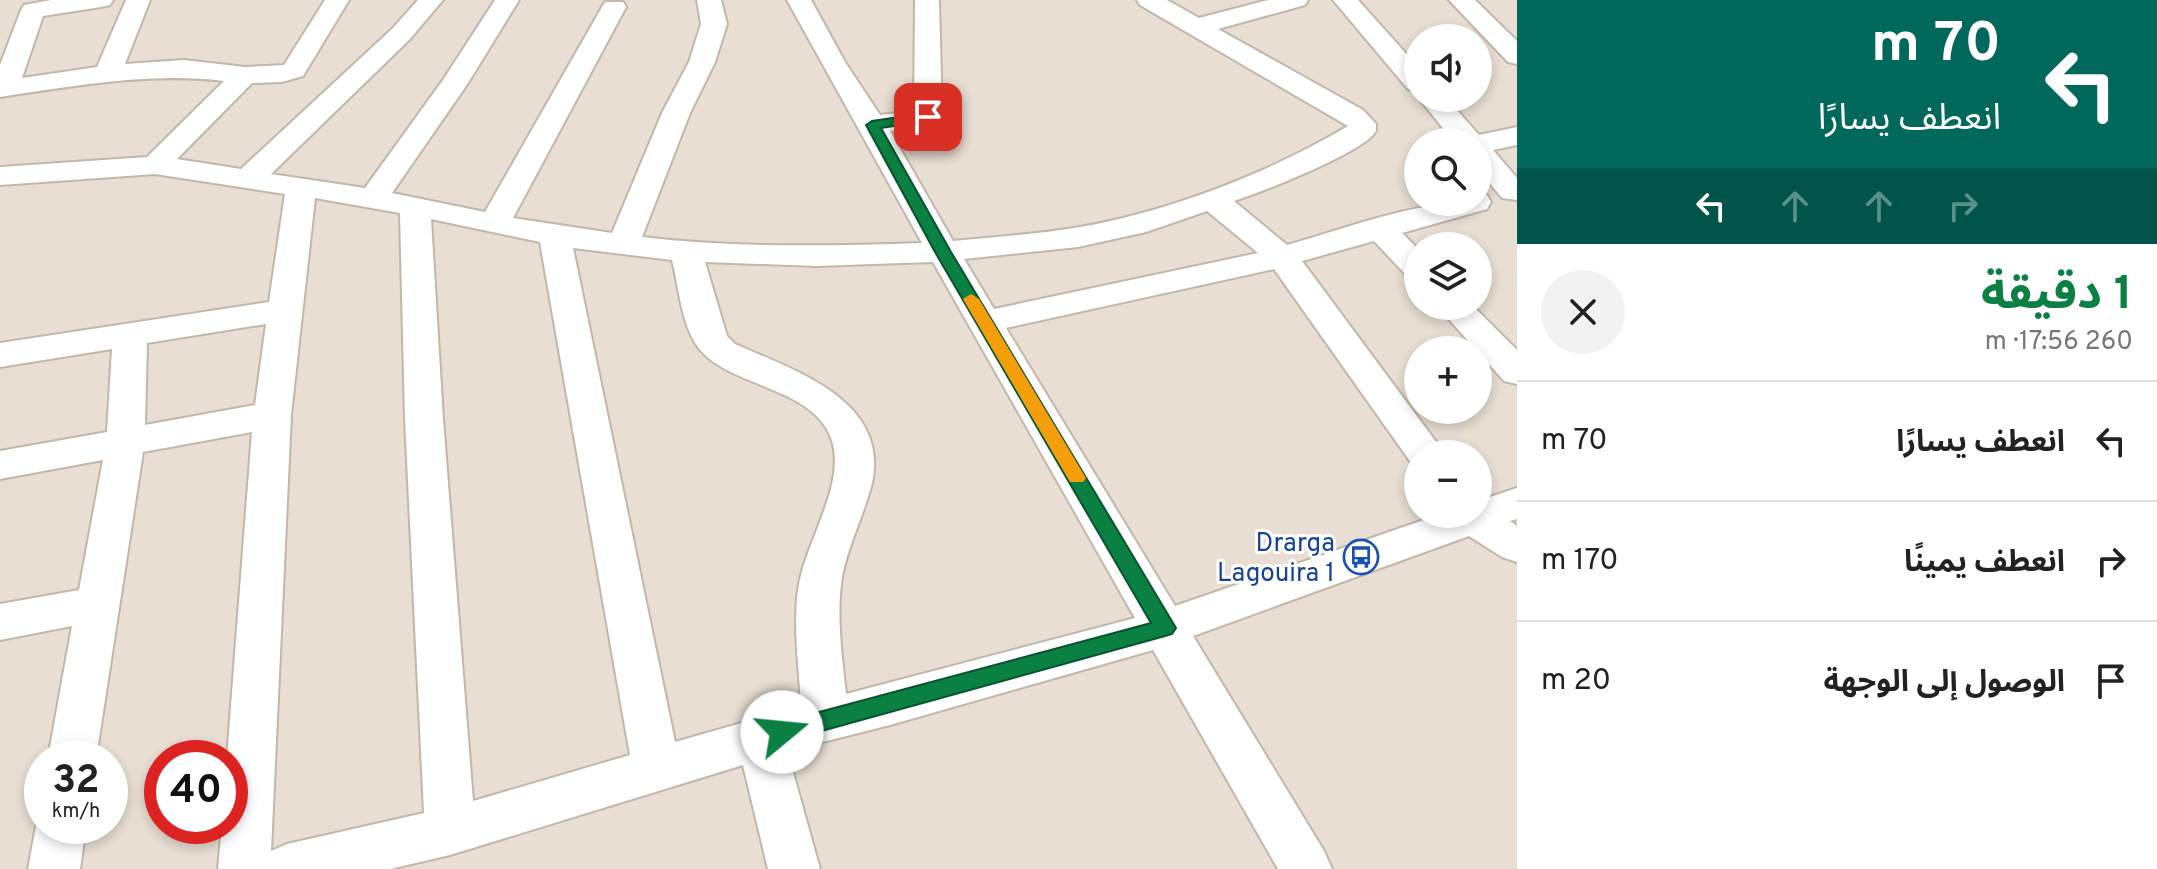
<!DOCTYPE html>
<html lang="ar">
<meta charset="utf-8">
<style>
body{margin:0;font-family:Overpass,"Noto Sans Arabic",sans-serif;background:#f2f2f2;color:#222;direction:rtl;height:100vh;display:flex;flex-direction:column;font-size:30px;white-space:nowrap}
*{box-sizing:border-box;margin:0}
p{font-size:26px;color:#767676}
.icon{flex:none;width:44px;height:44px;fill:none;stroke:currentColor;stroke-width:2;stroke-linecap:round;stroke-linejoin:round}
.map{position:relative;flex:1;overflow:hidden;direction:ltr}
.panel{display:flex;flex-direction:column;background:#fff;width:640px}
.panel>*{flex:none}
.banner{background:#00695c;color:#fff;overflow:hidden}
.buttons{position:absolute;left:1404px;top:24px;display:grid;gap:16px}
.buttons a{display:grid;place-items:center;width:88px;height:88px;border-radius:50%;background:#fff;box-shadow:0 4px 12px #0003;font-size:40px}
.speed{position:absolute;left:24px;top:740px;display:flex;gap:16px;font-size:40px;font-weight:700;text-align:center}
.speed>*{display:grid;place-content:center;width:104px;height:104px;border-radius:50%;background:#fff;box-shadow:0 4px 12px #0003;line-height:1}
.speed small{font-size:20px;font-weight:400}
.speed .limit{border:12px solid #d22;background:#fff;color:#111}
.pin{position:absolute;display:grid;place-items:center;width:68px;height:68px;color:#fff;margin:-34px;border-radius:16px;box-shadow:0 4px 12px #0006}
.me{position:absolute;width:88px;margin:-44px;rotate:73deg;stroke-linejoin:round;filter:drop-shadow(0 0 6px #0008)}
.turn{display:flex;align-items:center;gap:28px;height:168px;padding:0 24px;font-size:36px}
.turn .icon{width:104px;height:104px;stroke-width:2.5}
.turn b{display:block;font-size:56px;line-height:68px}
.lanes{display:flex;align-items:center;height:76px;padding:0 24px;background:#0003;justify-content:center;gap:40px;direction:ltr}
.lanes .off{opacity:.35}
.round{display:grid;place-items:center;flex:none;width:84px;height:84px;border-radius:42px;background:#f2f2f2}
.summary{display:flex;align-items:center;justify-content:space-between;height:136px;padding:0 24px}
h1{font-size:48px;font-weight:700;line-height:60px;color:#0b8043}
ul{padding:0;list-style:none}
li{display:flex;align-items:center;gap:24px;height:120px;padding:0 24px;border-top:2px solid #e0e0e0}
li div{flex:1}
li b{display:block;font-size:30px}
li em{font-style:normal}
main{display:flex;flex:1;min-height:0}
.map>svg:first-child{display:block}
</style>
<main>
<section class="panel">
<div class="banner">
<div class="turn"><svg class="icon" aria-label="left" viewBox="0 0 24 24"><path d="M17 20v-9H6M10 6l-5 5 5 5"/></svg><div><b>70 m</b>انعطف يسارًا</div></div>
<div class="lanes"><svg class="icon" aria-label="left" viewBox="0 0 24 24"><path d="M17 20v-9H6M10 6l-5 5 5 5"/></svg><svg class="icon off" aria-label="ahead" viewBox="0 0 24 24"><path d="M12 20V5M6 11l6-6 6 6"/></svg><svg class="icon off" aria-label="ahead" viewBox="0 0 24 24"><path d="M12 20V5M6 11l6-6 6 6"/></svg><svg class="icon off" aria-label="right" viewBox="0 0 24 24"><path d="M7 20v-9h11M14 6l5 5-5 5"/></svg></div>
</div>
<div class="summary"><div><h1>1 دقيقة</h1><p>260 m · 17:56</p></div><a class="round"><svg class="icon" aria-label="close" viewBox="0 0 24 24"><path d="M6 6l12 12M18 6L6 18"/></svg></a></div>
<ul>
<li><svg class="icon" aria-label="left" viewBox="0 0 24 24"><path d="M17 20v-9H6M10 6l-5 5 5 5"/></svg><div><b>انعطف يسارًا</b></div><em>70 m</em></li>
<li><svg class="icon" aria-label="right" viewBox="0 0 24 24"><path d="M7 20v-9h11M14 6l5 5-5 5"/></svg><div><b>انعطف يمينًا</b></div><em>170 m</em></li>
<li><svg class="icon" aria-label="arrive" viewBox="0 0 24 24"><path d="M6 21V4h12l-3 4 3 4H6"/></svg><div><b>الوصول إلى الوجهة</b></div><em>20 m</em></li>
</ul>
</section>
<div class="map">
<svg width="1517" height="869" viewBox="0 0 1517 869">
<rect width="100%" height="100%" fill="#f4ede5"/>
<!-- residential -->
<path fill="#e8ded3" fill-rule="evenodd" d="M0,0h1517v869h-1517zM1418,38h60v60h-60zM1418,142h60v60h-60zM1418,246h60v60h-60zM1418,350h60v60h-60zM1418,454h60v60h-60zM42,758h68v68h-68zM162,758h68v68h-68z"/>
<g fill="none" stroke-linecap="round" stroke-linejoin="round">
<!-- minor casing -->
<g stroke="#c3b6aa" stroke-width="4">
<path id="minor" d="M51,0h62l-3,5 -9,2 -58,9 -21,62 75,-11 29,-67h24l-25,64 59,-4 61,7 39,-2 41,-65h24l-46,76 -21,6 -30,1 -75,76 64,10 151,-140 26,-29h25l-33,39 -139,135 94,14 78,-108 52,-80h24l-51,83 -76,110 93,19 117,-205 3,-5h18l3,5 -113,211 99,15 50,-120 27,-51 12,-38 -4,-24h24l6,24 -12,38 -25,51 -48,124c93,11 187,9 280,6l-135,-243h24l34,62 35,53 34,-4 1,-111h24l3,117 -4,6 -48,8 63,110c42,-4 86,-7 127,-14 90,-16 189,-54 268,-101l-208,-121 -3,-5h30l32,18 69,-18h40l-3,5 -87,24 145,81 13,14c0,6 1,7 -4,12 -22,21 -107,55 -138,65l53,44c64,-18 125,-43 191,-43v-9l9,2 4,7 -4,7 -85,24 16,16v29l-12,-3 -32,-34 -72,20 143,193h-27v11l-6,-1 -138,-195 -268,59 169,278 266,-92h37v-13l39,-13v31l-7,2 7,5v36l-15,-5 -33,-21 -276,100 131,215 8,18h-54l-125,-219 -263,75 -103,26 33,118h-52l-25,-104 -293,90 -60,14h-172l4,-43h8v-68h-3l25,-326 -109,20 -47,306h-48l24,-132 -72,14v-36l79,-14 24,-130 -103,19v-28l107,-19 5,-83 -112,18v-24l269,-41 16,-108 -130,-20 -155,11v-18l147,-10 77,-76c-75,-9 -149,5 -224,16v-32l21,-55 3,-5zM315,198l85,15 5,206 19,394 -137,31 -16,7 20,-436zM1207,211l51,42 -264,56 -30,-50 114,-12 68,-15zM431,219l109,23 90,513 -157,46 -30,-382zM573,248l99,12c7,27 9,64 26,87 29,40 114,39 133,91 17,45 -27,105 -33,152 -5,38 1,77 3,116l-126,36zM705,262l111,4 117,-4 202,356 -289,76c-4,-38 -10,-78 -4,-117 6,-32 22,-62 30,-94 18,-83 -79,-113 -137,-139l-8,-8zM266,324l-11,81 -110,20 2,-82z
M1333,0h25l60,67v24l-10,-2z
M1449,0h26l42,41v23l-9,-2z
M1418,97l28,1 33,37 38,-8v18l-24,5 24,28v22l-15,-2 -24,-29v-27h-24z
M1437,306h36l44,44v34l-13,-3z
M42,812v14h44l-6,43h-52l8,-43z"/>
</g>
<!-- minor -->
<use href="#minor" fill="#fff" fill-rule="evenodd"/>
</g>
<!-- route -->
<path fill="#0b8043" stroke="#07532c" stroke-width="2" d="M928,113l4,1v6l-51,8 70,124 225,376 -4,6 -7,2 -383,106 -8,-3 -4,-7 4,-7 8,-3 369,-99 -216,-371 -69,-127 6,-4z"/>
<!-- slow -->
<path fill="#f59e0b" d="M971,294l8,5 104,174 3,5 -3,4h-13l-107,-183z"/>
<!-- icons -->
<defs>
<g id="bus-ring" transform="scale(1.8)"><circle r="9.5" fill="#fff" stroke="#1a4fb4" stroke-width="1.5"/><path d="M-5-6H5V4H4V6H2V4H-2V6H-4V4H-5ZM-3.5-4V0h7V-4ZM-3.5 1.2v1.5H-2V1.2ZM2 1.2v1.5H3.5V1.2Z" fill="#1a4fb4"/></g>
</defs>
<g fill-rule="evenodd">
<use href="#bus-ring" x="1361" y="557"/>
</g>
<g text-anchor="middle" stroke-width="6" stroke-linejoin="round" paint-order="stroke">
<!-- transit labels -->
<g font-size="26" fill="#164399" stroke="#fff" text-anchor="end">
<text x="1335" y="551">Drarga<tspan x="1335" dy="30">Lagouira 1</tspan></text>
</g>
</g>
</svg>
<div class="buttons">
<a><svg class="icon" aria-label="sound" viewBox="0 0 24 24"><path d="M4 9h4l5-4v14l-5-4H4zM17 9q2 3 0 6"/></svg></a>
<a><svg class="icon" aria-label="search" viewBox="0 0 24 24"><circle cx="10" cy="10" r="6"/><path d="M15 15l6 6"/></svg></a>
<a><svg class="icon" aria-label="layers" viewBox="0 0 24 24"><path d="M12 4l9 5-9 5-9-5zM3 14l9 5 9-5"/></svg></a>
<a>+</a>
<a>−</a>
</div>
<div class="speed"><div>32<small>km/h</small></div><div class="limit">40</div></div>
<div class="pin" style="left:928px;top:117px;background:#d93025"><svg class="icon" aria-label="arrive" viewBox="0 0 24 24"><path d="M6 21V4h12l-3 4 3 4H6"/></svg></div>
<svg class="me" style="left:782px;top:732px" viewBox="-20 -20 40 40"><circle r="19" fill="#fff"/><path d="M0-13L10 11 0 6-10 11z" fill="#0b8043"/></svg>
</div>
</main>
